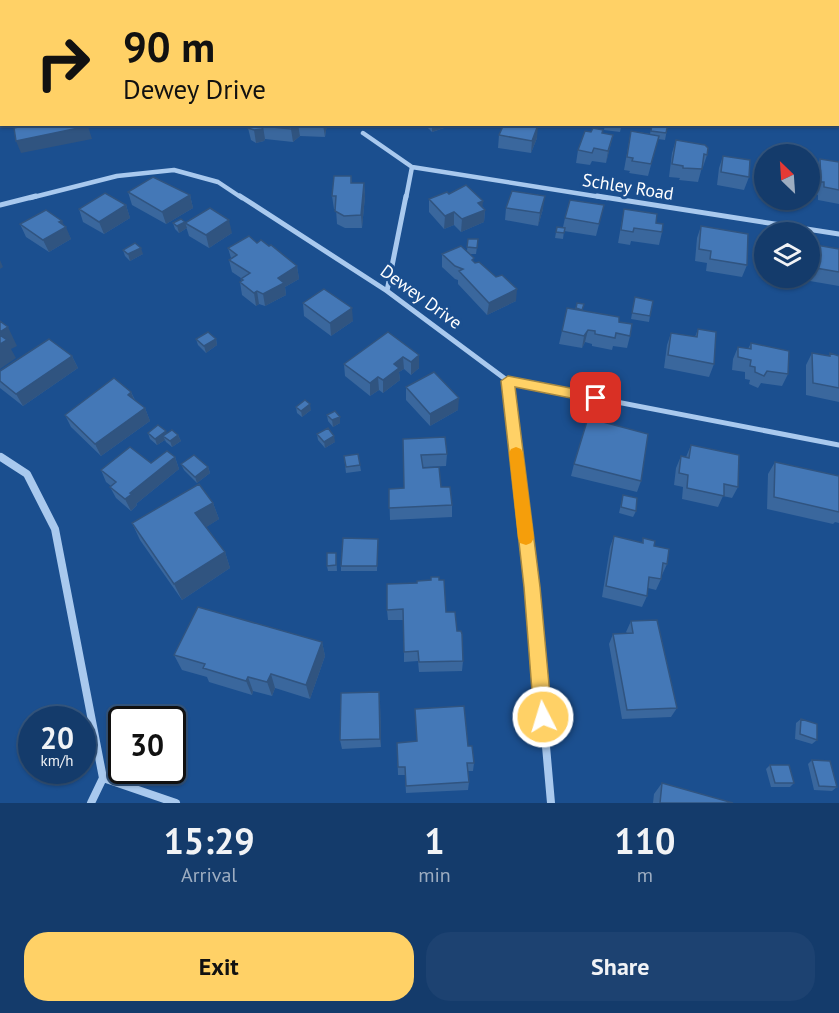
<!DOCTYPE html>
<style>
body{margin:0;font-family:"PT Sans",sans-serif;background:#1d4271;color:#f1f3f6;height:100vh;display:flex;flex-direction:column;font-size:22px;white-space:nowrap}
*{box-sizing:border-box;margin:0}
p{font-size:20px;color:#9dadc1}
.icon{flex:none;width:33px;height:33px;fill:none;stroke:currentColor;stroke-width:2;stroke-linecap:round;stroke-linejoin:round}
.map{position:relative;height:803px;overflow:hidden}
.panel{display:flex;flex-direction:column;background:#143b6b;flex:1}
.panel>*{flex:none}
.guide{position:absolute;left:0px;top:0px;width:840px;height:126px;box-shadow:0 2px 4px #0004,0 0 0 2px #33557e;background:#ffd166;color:#111;overflow:hidden}
.needle{width:39px;rotate:335deg}
.tools{position:absolute;left:754px;top:144px;display:grid;gap:12px}
.tools a{display:grid;place-items:center;width:66px;height:66px;border-radius:50%;background:#143b6b;box-shadow:0 2px 4px #0004,0 0 0 2px #33557e;font-size:30px}
.speed{position:absolute;left:18px;top:706px;display:flex;gap:12px;font-size:30px;font-weight:700;text-align:center}
.speed>*{display:grid;place-content:center;width:78px;height:78px;border-radius:50%;background:#143b6b;box-shadow:0 2px 4px #0004,0 0 0 2px #33557e;line-height:1}
.speed small{font-size:15px;font-weight:400}
.speed .limit{border:3px solid #111;border-radius:9px;background:#fff;color:#111}
.pin{position:absolute;display:grid;place-items:center;width:51px;height:51px;color:#fff;margin:-26px;border-radius:12px;box-shadow:0 3px 9px #0006}
.me{position:absolute;width:66px;margin:-33px;rotate:355deg;stroke-linejoin:round;filter:drop-shadow(0 0 4px #0008)}
.turn{display:flex;align-items:center;gap:21px;height:126px;padding:0 24px;font-size:27px}
.turn .icon{width:78px;height:78px;stroke-width:2.5}
.turn b{display:block;font-size:42px;line-height:51px}
.eta{display:flex;justify-content:space-evenly;align-items:center;height:102px;text-align:center}
.eta b{font-size:36px;font-weight:700;line-height:42px}
.cta{display:flex;gap:12px;margin-top:auto;padding:12px 24px}
.cta a{flex:1;height:69px;border-radius:24px;background:#ffd166;color:#111;font-size:24px;font-weight:700;line-height:69px;text-align:center}
.cta a+a{background:#1d4271;color:#f1f3f6}
.map>svg:first-child{display:block}
</style>
<div class="map">
<svg width="839" height="803" viewBox="0 0 839 803">
<rect width="100%" height="100%" fill="#1b4f8f"/>
<!-- water -->
<path fill="#3c6290" stroke="#9cc4f0" stroke-width="1.5" d="M0,0h401l-399,2 -2,91z"/>
<g fill="none" stroke-linecap="round" stroke-linejoin="round">
<!-- minor-far2 -->
<path stroke="#a9c9ee" stroke-width="4.5" d="M663,0l4,2
M363,133l49,34 -6,31
M412,167l195,31
M30,198l87,-22 57,-6 44,12 24,16"/>
<!-- minor-far1 -->
<path stroke="#a9c9ee" stroke-width="5" d="M240,196l147,95 121,90 331,64
M597,196l242,38
M0,205l36,-9
M387,291l19,-95
M508,381l9,77
M0,456l3,2"/>
<!-- minor -->
<path stroke="#a9c9ee" stroke-width="8" d="M1,457l26,17 28,55 48,249 -12,25
M517,457l15,130 19,216
M103,778l73,25"/>
</g>
<!-- wall -->
<path fill="#3a679d" d="M472,0h33v2h-32z
M250,124h77l-2,13 -25,-1 -7,6 -28,-3 -1,2 -8,2 -5,-3 -3,-12z
M424,124h32l-24,8z
M605,124h17l-2,8 -16,-2z
M652,124h16l-3,16 -7,-1 -10,37 -19,-3 1,-2 -6,-1 7,-39 19,3z
M602,133l11,2 -7,28 -14,-2 -2,4 -14,-2 2,-13z
M499,135l38,3 -6,15 -33,-5z
M676,140l31,15 -4,12h-1l-4,15 -19,-2 1,-2 -11,-1 3,-24z
M723,156l26,21 -5,13 -27,-5 2,-17z
M820,159l19,3v42l-21,-4v-5l-2,-1 -2,-23z
M765,164v13h-3l1,-7z
M351,176l1,7h12l1,13 -3,32h-17l-8,-4 -1,-15h-2l-2,-13z
M128,192l62,3 3,13 -27,16 -34,-19z
M449,194l34,13 2,3 -1,12 -23,10 -7,-7 -10,4 -15,-17v-13z
M126,205l4,13 -26,16 -21,-12 -4,-13z
M604,205l-8,31 -32,-5 -1,8 -8,-1 2,-11h6l2,-9z
M506,208l37,1 -5,17 -33,-6z
M624,209l32,14 6,9 -3,13 -28,-4 -1,4 -12,-2z
M185,222l2,6 -8,5 -4,-4 -2,-6z
M185,223l47,10 -23,15 -20,-12z
M20,224l44,1 7,14 -22,13 -23,-15z
M701,226l46,39 -5,12 -36,-6 1,-8 -12,-2 2,-23z
M468,239h10l-2,15h-7l5,8 42,39 -29,14 -29,-31v-4l-3,-1 -13,-12v-13l25,-3z
M257,243l40,23 2,13 -14,8 1,8 -21,11 -6,-2 -3,2 -14,-11 -2,-13 1,-1v-3l-9,-6 -3,-12 2,-2 -3,-10z
M816,245l23,4v37l-41,-7v-1h12v-20z
M123,250l20,4 -13,7 -5,-5z
M635,297l15,19 -1,6 -18,-3z
M303,303l50,18 -22,15 -27,-20z
M577,303l7,1 -2,7 37,11 11,14 -3,12 -14,-2 -1,4 -20,-4v-2l-7,-2 -3,6 -23,-4 3,-13 13,-21z
M698,329l16,35 -5,13 -45,-9 3,-23 4,-12 24,4z
M388,332l31,36 -8,7 -7,-6 -5,3 1,8 -17,13 -4,-3 -9,6 -25,-20 -1,-12z
M196,339h20l1,6 -11,8 -8,-8z
M751,343l37,31 -6,12 -21,-3 -3,5 -9,-4 1,-4 -5,-1v-7l-13,-2 1,-11 5,-12 10,2z
M812,353l17,3 1,-3 9,3v46l-33,-7v-30z
M72,356l6,12 -55,38 -23,-18v-17z
M406,387l52,23 -28,16 -24,-26z
M131,392l4,8 10,8 5,13 -49,35 -30,-29 -6,-12z
M296,407l15,3 -9,7 -5,-4z
M327,415l13,8 -7,4 -5,-6z
M148,433h18l12,2 3,6 -9,6 -6,-5 -1,-2 -8,5 -7,-6z
M317,434l18,8 -10,6 -7,-8z
M403,439l44,15 -1,12 -23,1 18,20 11,18v12l-62,3 -1,-31 15,-1z
M691,445l47,42 -6,11 -9,-2 -5,11 -36,-8 1,-12 -9,-2 2,-17 5,-12 5,1z
M358,454l3,17 -15,2 -2,-17z
M175,457l4,12 -43,35 1,1 -6,6 -15,-13 -6,-11 1,-1 -5,-4 -5,-12 50,-7z
M775,462l64,14v47l-4,-1 -2,2 -66,-15 1,-35z
M181,464l27,3 2,6 -13,10 -13,-13z
M574,464l67,17 -4,11 -66,-16z
M623,495l13,16 -3,6 -14,-4z
M213,503l6,16 -13,8 19,25 5,16 -48,32 -42,-60 -8,-17z
M614,536l28,7 1,-5 11,8 13,18 -5,11 -1,4 -5,11 -8,-2 -1,8 -5,11 -40,-10 8,-50z
M378,544l-1,27h-36v-5z
M336,553l1,18h-9l-1,-5z
M431,577l8,3 7,32 11,19 6,30 -1,10 -43,1 -1,-11 -14,1v-42h-16l-1,-10 30,-27 14,-3z
M631,621l46,87 -6,9 -49,2 -13,-75 4,-10 14,-1 -1,-1z
M322,642l3,14 -15,43 -35,-11 -3,8 -19,-5 -1,4 -43,-13 -2,-5 -25,-7 -8,-15z
M380,701l1,46 -39,2 -2,-9z
M801,719l16,21 -5,4 -17,-5 1,-16z
M397,743l71,3 6,17 -1,8h-5l1,11 -1,8 -62,3 -1,-18h-7z
M812,760l25,27 -5,4 -18,-1 -6,-26z
M770,765l24,18 -4,4h-19l-5,-18z
M662,783l71,20h-80l1,-9z"/>
<!-- shaded-wall -->
<path fill="#305480" d="M492,0h13v2h-14z
M297,124h1l2,12 -7,6 -2,-13z
M327,124l-2,13 -2,-12z
M432,124h24l-24,8z
M538,125l-1,13 -6,15 1,-12z
M88,126l4,13 -71,14 -5,-12z
M263,126l2,13 -1,2 -8,2 -2,-13z
M613,135l-7,28 2,-12z
M364,183l1,13 -3,32 -1,-13z
M190,195l3,13 -27,16 -4,-12z
M545,196l-2,13 -5,17 2,-13z
M483,201l-1,10 3,-1 -1,12 -23,10 1,-13 16,-16z
M126,205l4,13 -26,16 -5,-12z
M454,212v13l-10,4 1,-13z
M229,220l3,13 -23,15 -3,-13z
M62,221l3,6h1l5,12 -22,13 -6,-12 16,-18z
M185,222l2,6 -8,5 -2,-7z
M141,248l2,6 -13,7 -2,-7z
M0,260l3,7 -3,2z
M297,266l2,13 -14,8 1,8 -21,11 -2,-12 15,-16z
M517,289l-1,12 -29,14 2,-12z
M257,291l2,13 -3,2 -2,-13z
M352,308l1,13 -22,15 -1,-13z
M8,327l9,19 -6,3 5,9 -16,11v-37z
M588,330l-3,12 -3,6 2,-12z
M216,339l1,6 -11,8 -2,-7z
M419,355v13l-8,7v-13z
M72,356l6,12 -55,38 -7,-12z
M403,357l1,12 -5,3 1,8 -17,13v-13l11,-16z
M378,377l1,13 -9,6v-13z
M131,392l5,12 -8,-9z
M459,398l-1,12 -28,16v-12z
M310,404l1,6 -9,7 -1,-6z
M145,408l5,13 -49,35 -6,-12z
M340,417v6l-7,4 -1,-7z
M166,431l2,6 -5,-1 2,4 -8,5 -2,-6z
M178,435l3,6 -9,6 -2,-6z
M334,436l1,6 -10,6 -1,-6z
M175,457l4,12 -43,35 1,1 -6,6 -6,-12 5,-6z
M208,467l2,6 -13,10 -2,-6z
M213,503l6,16 -17,11 -7,-17z
M225,552l5,16 -48,32 -8,-16z
M322,642l3,14 -15,43 -4,-14z
M271,674l4,14 -3,8 -5,-14z
M248,677l5,14 -1,4 -6,-14z
M379,692l1,9 1,46 -1,-8z"/>
<!-- building -->
<path fill="#4478b7" stroke="#305480" stroke-width="1.5" d="M30,124h57l1,2 -72,15 -2,-13z
M250,124h47l-6,5 -28,-3 -1,3 -8,1 -6,-2z
M504,124h29l5,1 -6,16 -33,-6z
M652,124h16l-2,9 -15,-2z
M593,128l10,2 -1,3 11,2 -5,16 -14,-3 -2,5 -14,-3 7,-19 6,1z
M631,131l28,5 -8,28 -19,-3 1,-3 -6,-1z
M676,140l29,5 3,3 -1,7 -3,-1 -2,15 -19,-1v-2l-11,-2z
M723,156l27,4 -1,17 -28,-5z
M820,159l19,3v28l-15,-3v-5h-3z
M334,176h17v7h13l-3,32 -17,1 -9,-5 1,-15h-4z
M153,177l37,18 -28,17 -34,-20z
M466,185l17,16 -5,2 7,7 -23,9 -8,-7 -9,4 -16,-17 18,-7 2,2z
M512,191l33,5 -5,17 -34,-5z
M105,193l21,12 -27,17 -20,-13z
M570,200l34,5 -5,19 -34,-6z
M210,208l19,12 -23,15 -21,-12z
M624,209l33,5 -1,9 7,1 -1,8 -28,-4 -1,4 -12,-2z
M46,210l16,11 -3,1 7,5 -23,13 -23,-16z
M181,219l4,3 -8,4 -4,-3z
M701,226l47,8 -1,31 -37,-6 1,-8 -12,-2z
M557,227l8,1 -1,5 -8,-1z
M249,236l8,7 4,-3 8,6 2,-1 26,21 -19,12 6,5 -21,11 -6,-3 -3,2 -14,-11 3,-2 -2,-1 9,-6 -21,-13 8,-5 -9,-7z
M468,239h10l-1,9 -10,-1z
M135,243l6,5 -13,6 -5,-4z
M816,245l23,4v23l-29,-5v-8l7,1z
M461,246l13,12 -2,2 3,3 4,-1 17,15 6,-2 15,14 -28,14 -30,-32 4,-2 -8,-3 -13,-12z
M324,289l28,19 -22,15 -27,-20z
M635,297l18,4 -3,15 -18,-3z
M577,303l7,1 -2,6 -6,-2z
M567,308l52,9v5l13,2 -2,12 -14,-3 -1,5 -20,-4v-3l-7,-1 -4,6 -22,-5z
M0,321l8,6 -8,5z
M698,329l18,3 -2,32 -46,-9 3,-22 26,4z
M208,332l8,7 -12,7 -8,-7z
M388,332l31,23 -8,7 -8,-5 -9,7 5,4 -16,12 -5,-3 -8,6 -26,-19z
M0,335l7,5 -7,4z
M49,339l23,17 -56,38 -16,-13v-10z
M751,343l38,8 -1,23 -21,-3 -3,5 -9,-4v-5l-5,-1 1,-6 -13,-3v-10l13,2z
M812,353l18,3v-3l9,3v32l-26,-5z
M434,372l25,26 -29,16 -24,-27z
M114,378l17,14 -3,3 17,13 -50,36 -30,-29z
M305,400l5,4 -9,7 -5,-4z
M335,411l5,6 -8,3 -5,-5z
M588,418l60,16 -7,47 -67,-17z
M158,425l8,6 -11,8 -7,-6z
M328,428l6,8 -10,6 -7,-8z
M172,430l6,5 -8,6 -7,-5z
M445,437l2,17 -26,1 2,13 16,-1 2,20h9l2,18 -63,3v-19l15,-1 -1,-49z
M691,445l48,10 -1,32 -14,-3v12l-37,-8 1,-13 -9,-2 2,-17 8,2z
M130,447l21,16 16,-12 8,6 -45,36 2,1 -7,5 -15,-12 6,-5 -15,-12z
M358,454l2,11 -14,2 -2,-11z
M194,455l14,12 -13,10 -14,-13z
M775,462l64,14v36l-65,-15z
M199,484l14,19 -18,10 30,39 -51,32 -42,-61z
M623,495l14,3 -1,13 -15,-4z
M614,536l29,7v-5l12,3 -1,5 15,3 -2,15 -4,-1 -2,16 -12,-2 -2,19 -41,-10z
M343,538l35,1 -1,27h-36z
M327,553h9v12l-9,1z
M431,577h8v3h5l2,32h9l2,19h4l1,3 1,27 -44,1 -1,-11 -14,1 -1,-43 -16,1v-26l30,-1v-2l14,-1z
M198,607l124,35 -16,43 -35,-11 -4,8 -19,-5 -2,4 -43,-13 2,-4 -31,-9z
M657,620l20,88 -50,2 -14,-76 20,-1 -2,-12z
M379,692l1,47 -40,1 1,-47z
M464,706l4,40h4l2,17h-7l2,19 -63,4 -1,-19h-7l-1,-24 20,-2 -2,-32z
M801,719l16,5v16l-17,-6z
M812,760l18,1 7,26 -18,-1z
M770,765h19l5,18h-19z
M662,783l71,20h-73z"/>
<!-- route -->
<path fill="#ffd166" stroke="#a68842" stroke-width="1.5" d="M508,376l88,17 7,5 -7,5 -81,-16 25,200 12,130 -3,6 -6,3 -6,-3 -3,-6 -10,-130 -23,-206z"/>
<!-- slow -->
<path fill="#f59e0b" d="M516,447l5,2 2,4 11,85 -3,5 -5,2 -6,-2 -2,-5 -9,-85 2,-4z"/>
<g text-anchor="middle" stroke-width="6" stroke-linejoin="round" paint-order="stroke">
<!-- street labels -->
<g font-size="18" fill="#fff" stroke="#1b4f8f">
<text transform="translate(628 187) rotate(9)" y="6">Schley Road</text>
<text transform="translate(421 297) rotate(36)" y="6">Dewey Drive</text>
</g>
</g>
</svg>
<div class="tools">
<a><svg class="needle" viewBox="-14 -14 28 28"><path d="M0-13l5 13h-10z" fill="#e53935"/><path d="M0 13l5-13h-10z" fill="#9dadc1"/></svg></a>
<a><svg class="icon" aria-label="layers" viewBox="0 0 24 24"><path d="M12 4l9 5-9 5-9-5zM3 14l9 5 9-5"/></svg></a>
</div>
<div class="speed"><div>20<small>km/h</small></div><div class="limit">30</div></div>
<div class="pin" style="left:596px;top:398px;background:#d93025"><svg class="icon" aria-label="arrive" viewBox="0 0 24 24"><path d="M6 21V4h12l-3 4 3 4H6"/></svg></div>
<svg class="me" style="left:543px;top:717px" viewBox="-20 -20 40 40"><circle r="17" fill="#ffd166" stroke="#fff" stroke-width="3"/><path d="M0-11L8 9 0 5-8 9z" fill="#fff"/></svg>
<div class="guide">
<div class="turn"><svg class="icon" aria-label="right" viewBox="0 0 24 24"><path d="M7 20v-9h11M14 6l5 5-5 5"/></svg><div><b>90 m</b>Dewey Drive</div></div>
</div>
</div>
<section class="panel">
<div class="eta">
<div><b>15:29</b><p>Arrival</p></div>
<div><b>1</b><p>min</p></div>
<div><b>110</b><p>m</p></div>
</div>
<div class="cta"><a>Exit</a><a>Share</a></div>
</section>
